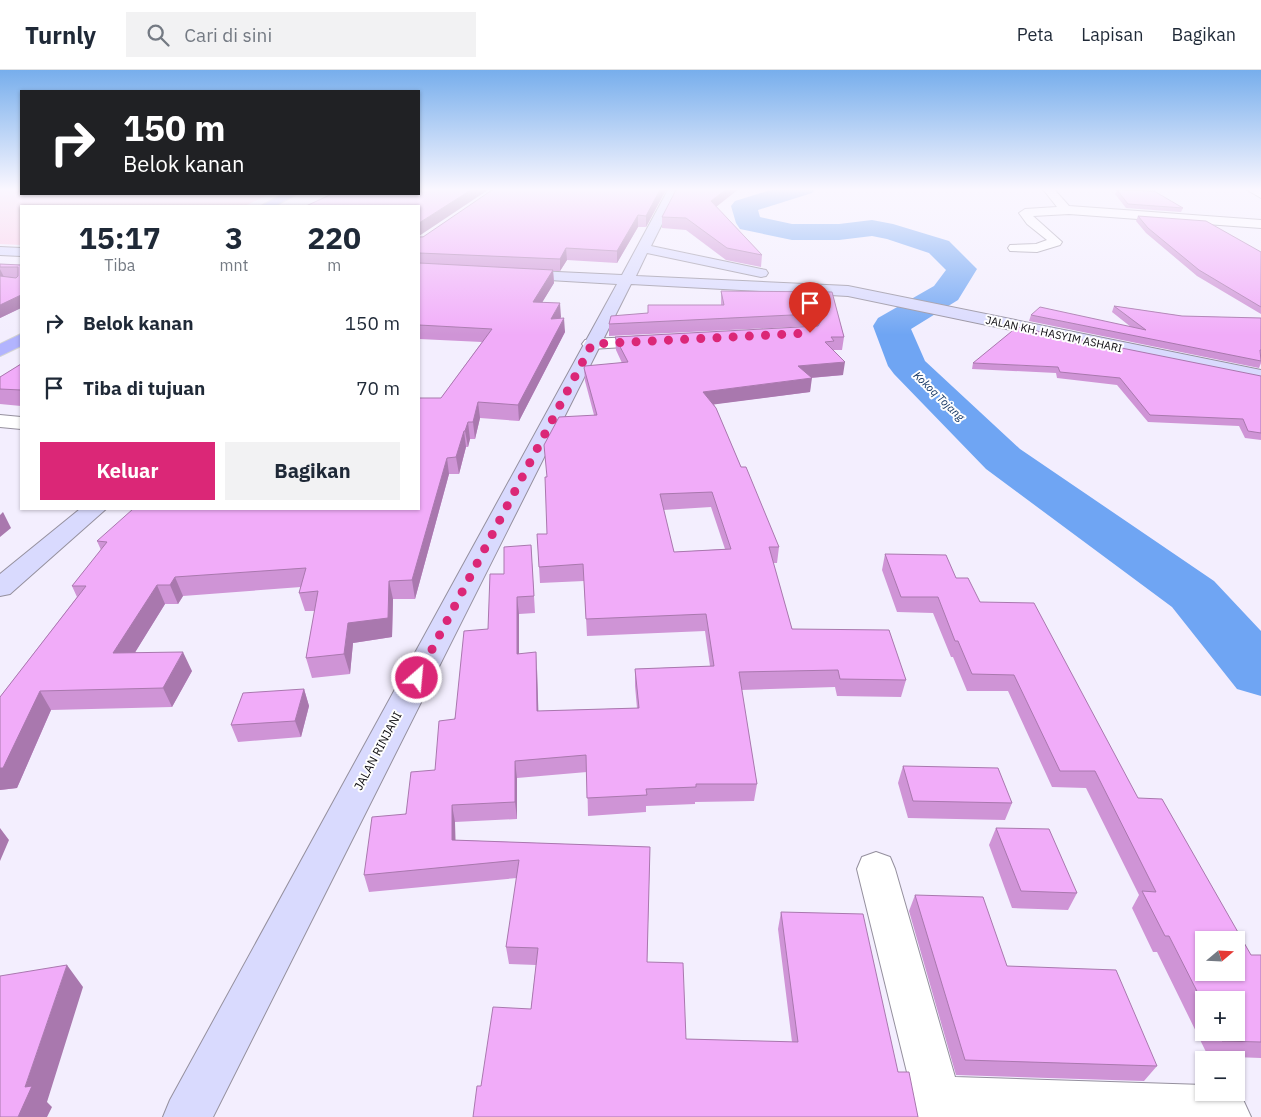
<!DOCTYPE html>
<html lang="id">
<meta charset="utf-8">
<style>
body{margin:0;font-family:"IBM Plex Sans",sans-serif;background:#f2f2f3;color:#1f2937;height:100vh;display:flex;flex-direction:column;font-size:19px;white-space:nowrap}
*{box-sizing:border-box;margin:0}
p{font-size:16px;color:#747a83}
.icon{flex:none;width:28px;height:28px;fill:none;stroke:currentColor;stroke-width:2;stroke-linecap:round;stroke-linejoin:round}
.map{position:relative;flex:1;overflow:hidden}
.sheet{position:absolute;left:20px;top:135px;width:400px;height:305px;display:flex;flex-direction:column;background:#fff;border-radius:0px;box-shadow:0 1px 4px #0004}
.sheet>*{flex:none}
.banner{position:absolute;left:20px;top:20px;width:400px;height:105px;border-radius:0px;box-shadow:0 1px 4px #0004;background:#202124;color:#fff;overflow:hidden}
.needle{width:32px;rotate:71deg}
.buttons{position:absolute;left:1195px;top:861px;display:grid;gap:10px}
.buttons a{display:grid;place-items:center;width:50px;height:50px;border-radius:0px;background:#fff;box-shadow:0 1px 4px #0004;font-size:25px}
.pin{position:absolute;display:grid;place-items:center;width:42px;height:42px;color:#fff;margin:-51px -21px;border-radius:50% 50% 50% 0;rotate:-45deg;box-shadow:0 0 5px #0007}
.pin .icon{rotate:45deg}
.me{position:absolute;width:55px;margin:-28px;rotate:27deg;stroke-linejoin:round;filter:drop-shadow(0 0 4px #0008)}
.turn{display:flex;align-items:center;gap:18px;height:105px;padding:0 20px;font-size:22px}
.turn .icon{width:65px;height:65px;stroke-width:2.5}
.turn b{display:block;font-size:35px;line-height:42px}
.eta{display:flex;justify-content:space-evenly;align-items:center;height:85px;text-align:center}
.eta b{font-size:30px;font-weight:700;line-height:35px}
.cta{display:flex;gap:10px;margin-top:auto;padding:10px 20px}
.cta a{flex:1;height:58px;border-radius:0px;background:#db2777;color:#fff;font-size:20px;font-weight:700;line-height:58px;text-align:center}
.cta a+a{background:#f2f2f3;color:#1f2937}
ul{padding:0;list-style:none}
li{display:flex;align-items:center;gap:15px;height:65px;padding:0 20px}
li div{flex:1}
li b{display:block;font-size:19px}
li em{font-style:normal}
header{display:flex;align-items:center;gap:30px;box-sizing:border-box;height:70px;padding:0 25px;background:#fff;border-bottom:1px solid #e0e1e3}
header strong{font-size:24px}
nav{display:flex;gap:28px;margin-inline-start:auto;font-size:18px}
.search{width:350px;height:45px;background:#f2f2f3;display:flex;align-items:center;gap:12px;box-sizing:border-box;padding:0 18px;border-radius:0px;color:#747a83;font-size:19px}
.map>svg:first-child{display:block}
</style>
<header>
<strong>Turnly</strong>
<div class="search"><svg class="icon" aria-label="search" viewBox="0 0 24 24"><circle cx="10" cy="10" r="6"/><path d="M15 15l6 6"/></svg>Cari di sini</div>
<nav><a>Peta</a><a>Lapisan</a><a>Bagikan</a></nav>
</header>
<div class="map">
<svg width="1261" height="1047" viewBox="0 0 1261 1047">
<rect width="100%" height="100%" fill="#f3eefe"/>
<!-- green -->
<path fill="#fcc9e5" d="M0,118h21v6h248l-24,12h-224v39l-21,-1z"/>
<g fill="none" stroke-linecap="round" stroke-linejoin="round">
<!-- river -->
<path fill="#6fa5f3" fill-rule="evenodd" d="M777,118h39l-4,5 -54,17 2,7 32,7h47l33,-4 21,4 56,17 28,28 -19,31 -47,29 14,32 95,88 194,132 47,50v65l-24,-7 -65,-82 -186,-138 -92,-95 -6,-8 -15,-40 5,-8 56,-32 12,-16 -17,-17 -42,-14 -15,-3 -33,4h-47l-52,-11 -4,-6 -5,-17 4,-5z"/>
<!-- street casing -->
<g stroke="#95909e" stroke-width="2">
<path id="street" d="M1042,118h11l16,18 192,14v8l-192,-14 -36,2 29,26 -2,3 -23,7 -27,-1 -2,-3 2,-3 26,-1 11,-4 -20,-16 -8,-11 6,-4 32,-2z
M1244,118h13l4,2v8z
M652,266l6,1 3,4 -3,4 -67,4 -6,-1 -3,-4 3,-4 6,-1z
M0,345l21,2v12l-21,-2z
M876,782l14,5 5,12 60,208 249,8v7l32,-1 4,2 11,24h-333l-61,-248 5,-12z"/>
</g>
<!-- secondary casing -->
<g stroke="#95909e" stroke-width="2">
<path id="secondary" d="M669,118h11l-29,58 110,23 5,1 2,3 -2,3 -5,1 -114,-24 -11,23 212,10 413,84v12l-413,-86 -217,-12 -418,833h-50l7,-17 447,-816 -102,-6 -5,-1 -2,-3 2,-3 5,-1 107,5z
M0,177l21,1v8l-21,-1z
M80,439h26l-96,85 -10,2v-22z"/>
</g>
<!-- primary casing -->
<g stroke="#d3d3d4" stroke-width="2">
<path id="primary" d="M283,124h14l-22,12h-14z
M21,264v12l-21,10v-12z"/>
</g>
<!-- street -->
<use href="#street" fill="#fff" fill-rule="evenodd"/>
<!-- secondary -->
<use href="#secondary" fill="#d9dafe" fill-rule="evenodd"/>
<!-- primary -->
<use href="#primary" fill="#b2b4fe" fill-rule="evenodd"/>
</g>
<!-- wall -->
<path fill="#cf94d6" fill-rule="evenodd" d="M667,118l-21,39h-8l-21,36 -50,-3 -7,11h-7l1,12 -12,19 19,15 -1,1 5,14 -46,89 -39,-3 -5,21h-5l-2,8h-2l-7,27h-10l-34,125h-22l-1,38 -39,6 -3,31 -38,4 -6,-20 9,-47h-10l-6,-18 2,-6 -118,9 -5,8h-13l-30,48 57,19 -20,36 -121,3 -34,78 -17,2v-93l77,-100 -5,-11 29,-36 -4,-9 322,-32 22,-111 41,-56 -63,-3v-102z
M1117,120l66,18 -2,4 -55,-4 -11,-14z
M717,137l45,48 -1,12 -35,-7 -40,-30 -24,-2v-11z
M1138,146l123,36v62l-64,-38 -51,-43 -10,-12z
M0,194l21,1v43l-21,10z
M721,221l111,1 12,45 -2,13h-9l10,25 -32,3 -1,14 -96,12 27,63 38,80 -2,16h-4l19,66 114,51 -5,17 -64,-1 -2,-9 -94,3 16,94 -3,17 -59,1v2l-49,2v6l-58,4 -1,-44 -70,6v41l-62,3v18l195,7 -3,115 39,77 106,3 -14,-113 3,-17 117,160 -417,14 50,-77 5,-44 -27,-1 -3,-17 11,-69 -148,14 -5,-17 71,-105 53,-141 16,-55 27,-29 4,68 -16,1v40l18,15 1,42 99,-3 -2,-22v-17l75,-3 -5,-35 -118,5 -3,-55 -44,2 -1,-16 8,-33v-57l47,-62 -9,-34 -1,-13 38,-5 -6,-13 -1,-13 197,-10 -2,-1 -201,10v-12l39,-11 73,-8zM711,437l14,42 -51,3 -11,-42z
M1114,236l68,10 79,2v45l-2,5 -230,-47 2,-6 100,12 -19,-15z
M973,293l288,13v64l-16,-2 -6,-12 -91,-4 -31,-37 -60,-7 -1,-5 -84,-4z
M21,294v42l-21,-2v-27z
M885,484l71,24 24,24 158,196 113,157h10v103l-53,-2 -51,-104h-4l-21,-44 7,-13 -53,-107 -34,-1 -44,-96h-41l-14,-34h-2l-18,-44 -36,-1 -15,-42zM1204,930l32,32h-32z
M304,619l5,17 -8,31 -63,5 -7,-17z
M903,696l109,37 -7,17 -97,-2 -10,-35z
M996,758l81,65 -9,17 -56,-2 -23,-63z
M915,825l92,71 150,100 -13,15 -188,-6 -47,-164z"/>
<!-- shaded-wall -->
<path fill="#a978ae" d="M474,118h17l-72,48v-13z
M661,118h6l-21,39v-11z
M728,118h12l-29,23v-10z
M638,145v12l-21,36v-12z
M566,178l1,12 -7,11v-12z
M0,199l4,8 -4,5z
M553,200l1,13 -20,33 -1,-14z
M21,225v13l-21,10v-13z
M560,233l1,14 -10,16v-14z
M564,248l1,14 -46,89 -1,-16z
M845,292l-2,13 -46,4 1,-13z
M812,308l-2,14 -108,14 1,-14z
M478,332l2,16 -5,21 -2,-17z
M468,352l2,17 -2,8 -3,-16z
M464,361l2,16 -7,27 -3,-17z
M447,388l2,16 -34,125 -3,-19z
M3,442l8,16 -11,9v-22z
M175,507l8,19 -5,8 -8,-19z
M389,511l4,18 -1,38 -39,6 -3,31 -6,-20 4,-31z
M157,515l8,19 -42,68 -10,-19z
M517,527l2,17v57l-2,-17z
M183,582l9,19 -20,36 -9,-19z
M536,582l1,17 2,60 -2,-18z
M304,619l5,17 -8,31 -6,-16z
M40,621l11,19 -34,78 -17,2v-22z
M515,691l2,17v41l-2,-17z
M452,735l3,17 1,35 -4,-17z
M0,758l9,12 -9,21z
M67,895l16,22 -36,115 5,5 -5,10h-29l7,-30z"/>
<!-- building -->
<path fill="#f1acf9" stroke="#a978ae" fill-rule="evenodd" d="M419,118h12l8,2 2,-2h33l-55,35v-17h-113l26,-12h87z
M495,118h166l-15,28 -8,-1 -21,36 -51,-3 -6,11 -141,-6v-16h4z
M677,118h51l-17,13 51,54 -35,-7 -41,-30 -24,-1z
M1117,120l37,1 29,17 -55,-4z
M1138,146l68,5 55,31v55l-62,-37 -51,-42z
M419,193l134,7 -20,32 27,1 -9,16 13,-1 -46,87 -40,-3 -5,20h-5l-3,9h-1l-8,26 -9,1 -35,122 -23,1 -1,37 -40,5 -4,31 -38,4 12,-67 -19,2 7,-25 -131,9 -5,8h-13l-44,68 70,-1 -20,36 -123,3 -37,77h-3v-71l86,-111h-14l35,-44 -10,-1 36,-32h286v-111h22l51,-69 -73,-4z
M0,194l21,1v30l-21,10v-29l16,2 2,-2v-9h-18z
M721,221l111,1 12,45h-13l3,4 -9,1 20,20 -47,4 14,12 -109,14 13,16 25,59h5l33,80h-10l23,82 97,1 17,50 -66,-1 -2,-9 -99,2 18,112h-61v3l-50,2 1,6 -60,3 -1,-43 -71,6v41l-63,3v35l198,7 -3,115 36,1 3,76 112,3 -17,-130 82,2 35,158h11l9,45h-445l4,-31h4l12,-79 38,2 7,-61 -32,-1 13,-87 -155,15 8,-58 34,-3 5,-42 24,-2 4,-49 16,-2 9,-88 24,-2 2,-55h14v-27l27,-2 3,51 -17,1v57l19,-2 1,59 102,-3 -4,-39 79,-3 -8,-52 -120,5 -3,-55 -44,3 -2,-33h10l-2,-57h2l-3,-32 15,-28 38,-2 -13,-47 1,-2 43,-4 -13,-25 203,-11 3,-5 -2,-5 -7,-2 -203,10 2,-8 37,-3v-8h76zM712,422l19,57 -57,3 -14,-58z
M1114,236l68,10 79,2v32h-1l1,11 -230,-46 9,-8 106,23z
M1017,257l244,49v57l-13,-2 -5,-12 -93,-4 -30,-37 -60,-6 -2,-5 -85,-4z
M21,294v26l-21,-1v-12z
M885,484l61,1 10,23h12l12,24 54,1 104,195 24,1 89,156h10v87l-39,-1 -4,-9h18v-32h-32v5l-35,-69h-4l-23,-45 14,1 -61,-121h-35l-46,-96 -42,-1 -14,-33h-3l-17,-44h-37zM1204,870h32v32h-32z
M304,619l-9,32 -64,4 12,-32z
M903,696l95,2 14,35 -99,-2z
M996,758l53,1 28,64 -56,-2z
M915,825l68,2 24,69 109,4 41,96 -192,-6z
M67,895l-42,122 7,-1 -14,31h-18v-141z"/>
<!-- sky -->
<linearGradient id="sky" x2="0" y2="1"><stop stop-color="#77aeec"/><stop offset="0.45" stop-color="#faf7ff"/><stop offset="1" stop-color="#faf7ff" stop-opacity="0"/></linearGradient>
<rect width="1261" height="265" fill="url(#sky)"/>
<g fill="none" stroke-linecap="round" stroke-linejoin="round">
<!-- route -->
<path stroke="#db2777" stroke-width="9" stroke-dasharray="0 16.2" d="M417,608l175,-334 218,-11"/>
</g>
<g text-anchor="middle" stroke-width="4" stroke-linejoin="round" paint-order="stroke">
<!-- far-street labels -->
<g font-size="11" fill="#0c0a0f" stroke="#fefefe">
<text transform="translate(1054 264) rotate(12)" y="4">JALAN KH. HASYIM ASHARI</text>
</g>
<!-- far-water labels -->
<g font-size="11" font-style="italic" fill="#082c5c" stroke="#fefefe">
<text transform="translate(939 326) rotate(44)" y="4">Kokoq Tojang</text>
</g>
<!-- street labels -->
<g font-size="12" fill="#0c0a0f" stroke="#fefefe">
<text transform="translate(378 681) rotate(-62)" y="4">JALAN RINJANI</text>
</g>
</g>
</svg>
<div class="buttons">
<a><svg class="needle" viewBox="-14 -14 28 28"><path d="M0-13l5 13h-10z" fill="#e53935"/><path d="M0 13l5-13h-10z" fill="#747a83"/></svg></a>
<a>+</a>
<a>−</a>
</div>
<div class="pin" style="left:810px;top:263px;background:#d93025"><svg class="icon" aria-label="arrive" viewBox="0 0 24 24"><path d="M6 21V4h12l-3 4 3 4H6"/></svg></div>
<svg class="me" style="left:417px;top:608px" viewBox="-20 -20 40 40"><circle r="17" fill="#db2777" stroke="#fff" stroke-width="3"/><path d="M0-11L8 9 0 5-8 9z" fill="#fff"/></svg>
<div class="banner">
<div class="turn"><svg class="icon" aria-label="right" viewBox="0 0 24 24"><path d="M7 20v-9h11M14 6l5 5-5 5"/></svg><div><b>150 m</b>Belok kanan</div></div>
</div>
<section class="sheet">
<div class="eta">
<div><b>15:17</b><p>Tiba</p></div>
<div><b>3</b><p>mnt</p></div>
<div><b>220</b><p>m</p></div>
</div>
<ul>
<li><svg class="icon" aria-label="right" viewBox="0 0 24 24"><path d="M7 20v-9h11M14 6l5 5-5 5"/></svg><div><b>Belok kanan</b></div><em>150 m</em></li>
<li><svg class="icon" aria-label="arrive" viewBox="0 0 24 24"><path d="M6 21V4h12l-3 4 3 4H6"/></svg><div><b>Tiba di tujuan</b></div><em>70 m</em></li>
</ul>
<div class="cta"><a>Keluar</a><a>Bagikan</a></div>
</section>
</div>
